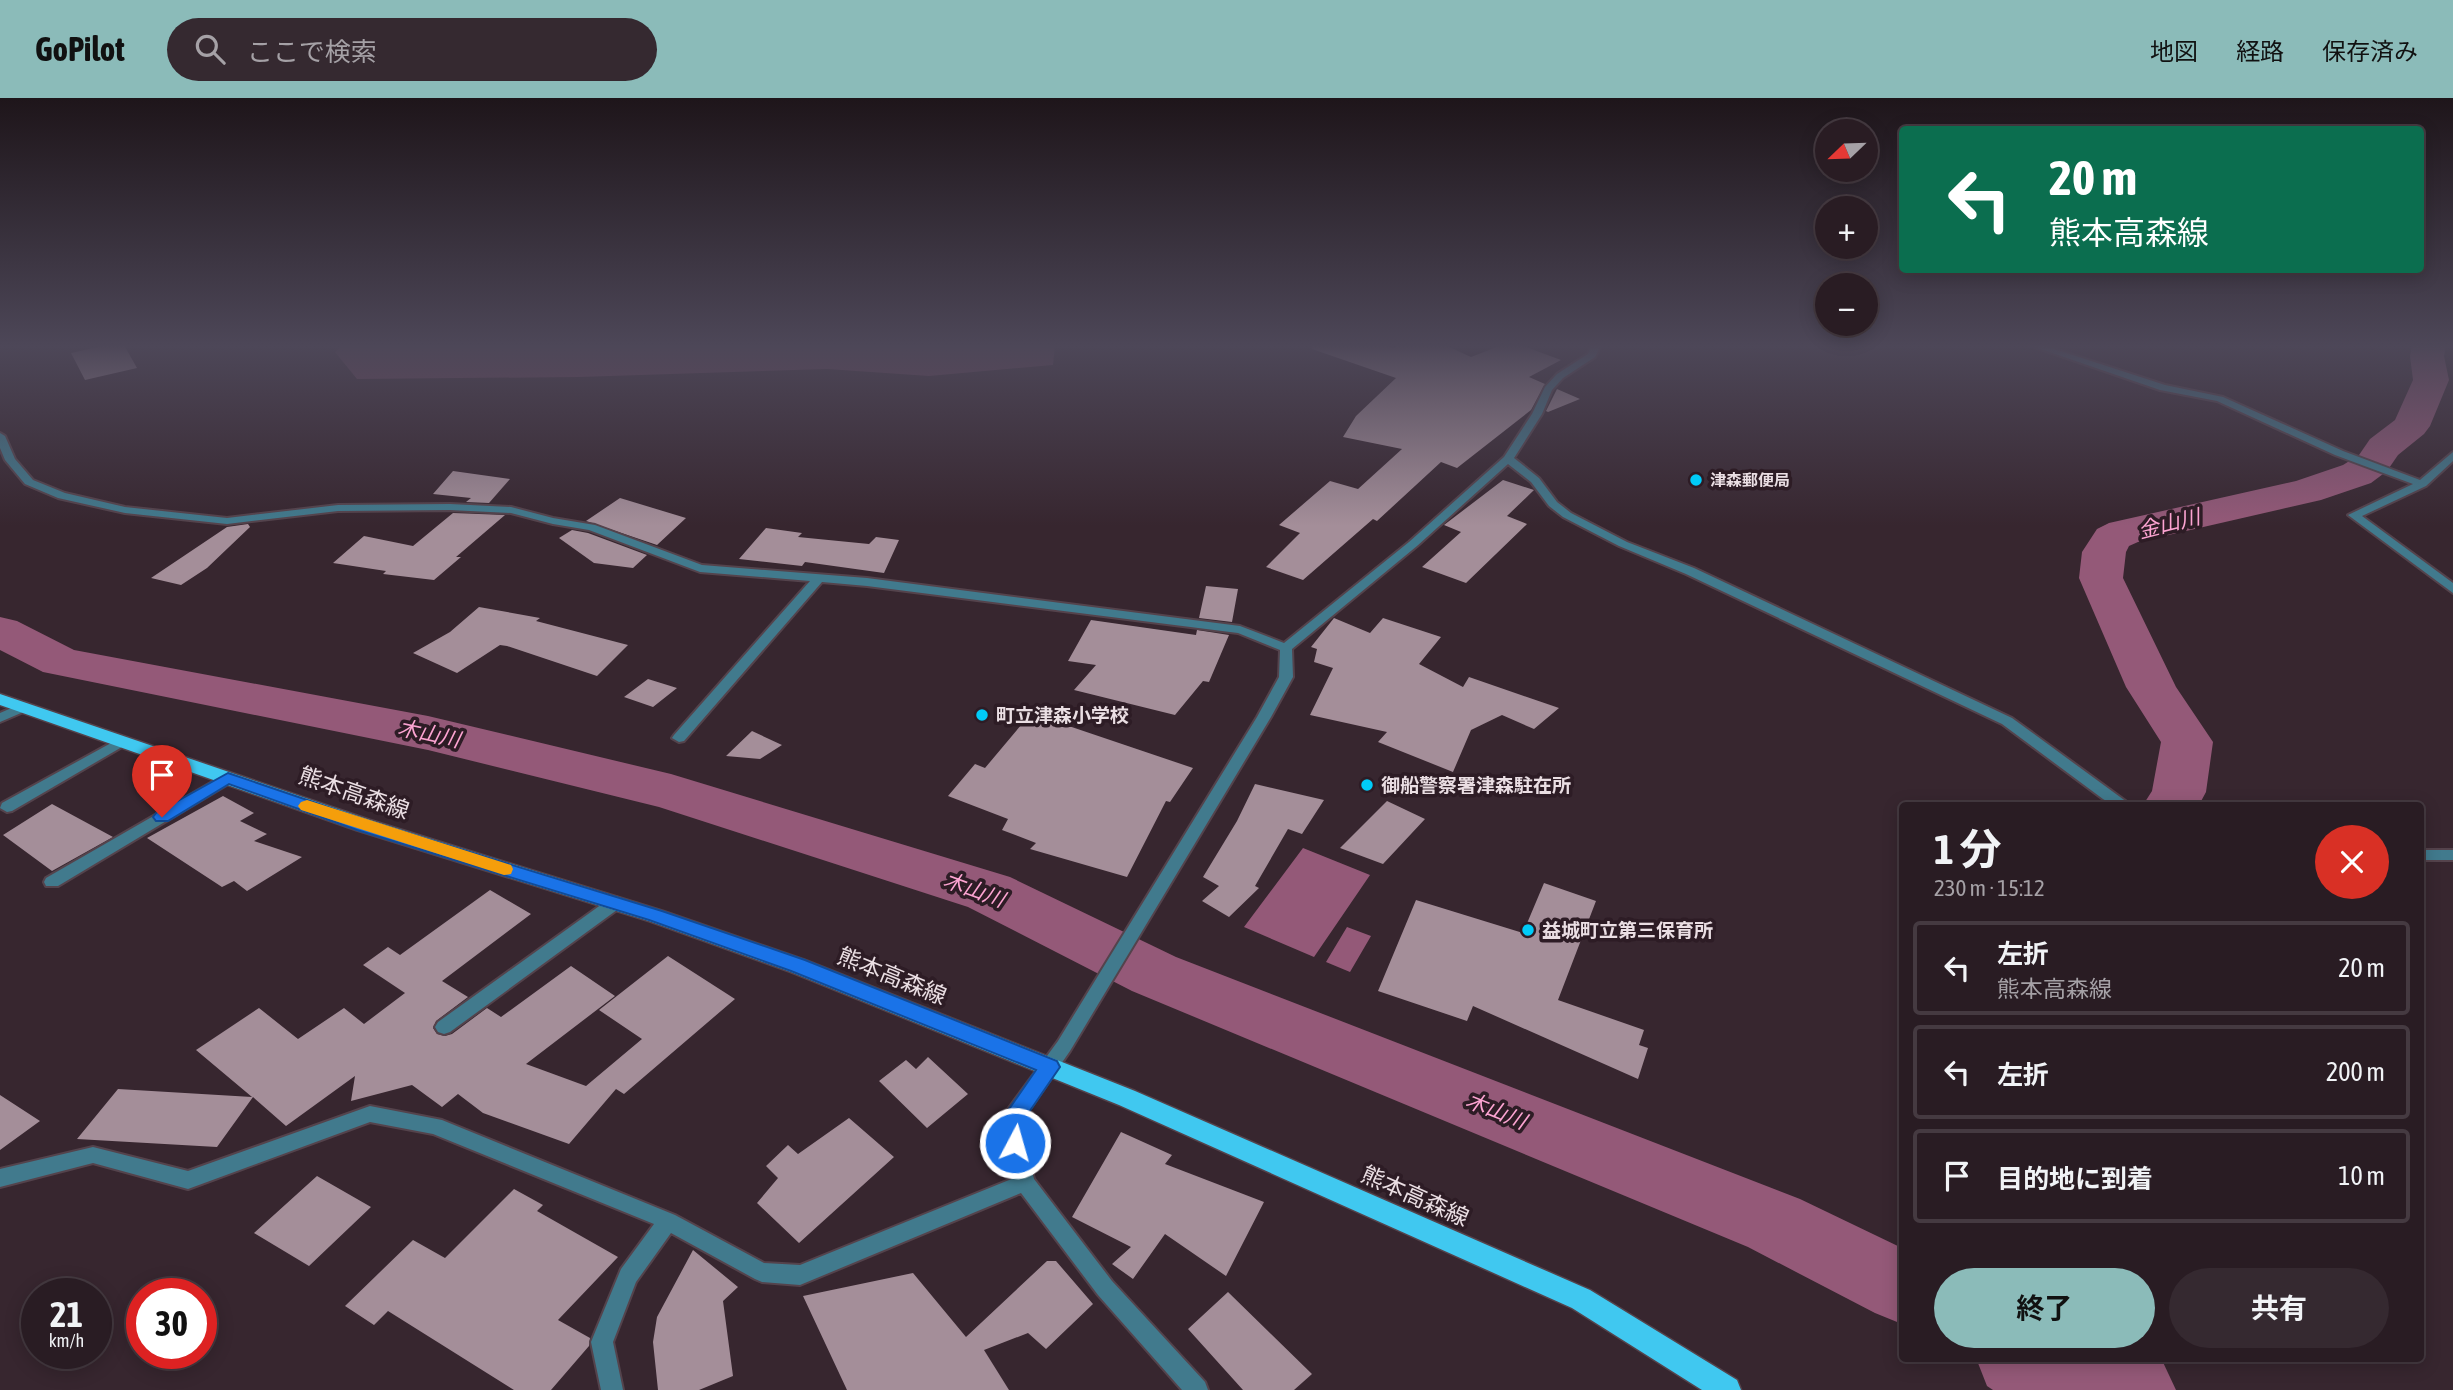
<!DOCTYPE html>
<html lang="ja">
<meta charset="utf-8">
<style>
body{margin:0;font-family:"Asap Condensed","Noto Sans JP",sans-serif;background:#352930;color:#f1f3f6;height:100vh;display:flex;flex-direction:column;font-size:26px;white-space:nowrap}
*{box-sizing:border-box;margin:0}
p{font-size:23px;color:#a5a1a6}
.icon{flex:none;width:38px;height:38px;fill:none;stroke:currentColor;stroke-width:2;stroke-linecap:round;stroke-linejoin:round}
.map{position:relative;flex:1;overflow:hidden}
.sheet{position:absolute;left:1899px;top:704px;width:525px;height:560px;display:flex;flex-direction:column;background:#291c23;border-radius:7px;box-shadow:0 4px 18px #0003,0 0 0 2px #453a41}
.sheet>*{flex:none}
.guide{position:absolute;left:1899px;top:28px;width:525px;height:147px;border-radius:7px;box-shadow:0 4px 18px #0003,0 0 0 2px #453a41;background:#0b6e4f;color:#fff;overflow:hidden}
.needle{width:46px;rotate:247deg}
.fabs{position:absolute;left:1815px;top:21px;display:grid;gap:14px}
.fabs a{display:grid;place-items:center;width:63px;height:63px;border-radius:50%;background:#291c23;box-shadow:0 4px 18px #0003,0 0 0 2px #453a41;font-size:35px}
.speed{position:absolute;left:21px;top:1180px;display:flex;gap:14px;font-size:35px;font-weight:700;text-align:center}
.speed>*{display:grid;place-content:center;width:91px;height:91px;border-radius:50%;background:#291c23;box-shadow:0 4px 18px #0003,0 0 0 2px #453a41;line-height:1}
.speed small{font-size:18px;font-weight:400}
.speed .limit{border:10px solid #d22;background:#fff;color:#111}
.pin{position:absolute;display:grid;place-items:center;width:60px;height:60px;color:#fff;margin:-72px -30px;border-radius:50% 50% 50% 0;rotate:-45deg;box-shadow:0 0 7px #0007}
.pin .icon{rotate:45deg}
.me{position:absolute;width:77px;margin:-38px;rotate:6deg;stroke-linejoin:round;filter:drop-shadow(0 0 5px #0008)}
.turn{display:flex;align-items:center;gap:24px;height:147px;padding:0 35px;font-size:32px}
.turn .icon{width:91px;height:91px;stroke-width:2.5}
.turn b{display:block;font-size:49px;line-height:60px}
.round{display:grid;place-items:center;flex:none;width:74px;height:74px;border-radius:37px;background:#352930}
.head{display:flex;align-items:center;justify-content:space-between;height:119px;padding:0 35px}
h1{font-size:42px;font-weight:700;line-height:52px}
.primary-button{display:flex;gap:14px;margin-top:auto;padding:14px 35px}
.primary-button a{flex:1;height:80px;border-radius:42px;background:#8bbbb9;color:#111;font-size:28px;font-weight:700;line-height:80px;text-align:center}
.primary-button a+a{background:#352930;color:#f1f3f6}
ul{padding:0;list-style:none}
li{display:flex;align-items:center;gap:21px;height:94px;margin:0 14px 10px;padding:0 21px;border:4px solid #453a41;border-radius:7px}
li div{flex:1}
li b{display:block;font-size:26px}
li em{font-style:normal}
header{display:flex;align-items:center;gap:42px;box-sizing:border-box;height:98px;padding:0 35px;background:#8bbbb9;color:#111}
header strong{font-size:33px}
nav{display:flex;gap:38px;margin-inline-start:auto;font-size:24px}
.search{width:490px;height:63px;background:#352930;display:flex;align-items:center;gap:18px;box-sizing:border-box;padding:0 24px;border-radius:38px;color:#a5a1a6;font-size:26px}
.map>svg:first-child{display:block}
</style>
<header>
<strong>GoPilot</strong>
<div class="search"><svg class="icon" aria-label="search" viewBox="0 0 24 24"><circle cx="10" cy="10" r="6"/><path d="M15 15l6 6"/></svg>ここで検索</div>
<nav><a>地図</a><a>経路</a><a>保存済み</a></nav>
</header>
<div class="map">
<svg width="2453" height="1292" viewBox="0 0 2453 1292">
<rect width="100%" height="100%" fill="#37262f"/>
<!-- green -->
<path fill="#72465d" d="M342,247h713l-2,20 -124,11 -102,-7 -248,8 -222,2 -22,-27z"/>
<!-- water -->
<path fill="#945978" d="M1303,750l67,27 -56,82 -70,-30z
M1347,829l24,9 -21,36 -24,-10z"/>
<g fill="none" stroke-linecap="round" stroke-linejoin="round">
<!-- river -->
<path fill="#945978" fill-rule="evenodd" d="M2412,247h34l-2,11 5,24 -19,46 -6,8 -26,21 -11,16 -16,12 -50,17 -183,42 -9,4 -3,6 -3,26 53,109 37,55 -7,50 -7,13h-56l9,-14 9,-49 -35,-55 -47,-109 3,-26 15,-23 12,-6 187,-42 47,-16 16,-10 11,-16 25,-19 18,-40 -3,-24z
M0,519l17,4 57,29 354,66 243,58 339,103 166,80 624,242 102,49v76l-27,-11 -127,-66 -616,-256 -164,-84 -309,-100 -231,-57 -385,-78 -43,-22z
M1976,1260h185l15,32h-183l-6,-4z"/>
</g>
<!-- building -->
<path fill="#a48e99" d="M107,247h17l13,23 -52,12 -14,-27z
M1313,247h71l9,3 7,-3h45l26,12 31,-12h19l40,15 -32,17 16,7 -14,26 -74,58 -16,-6 -64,59 -4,-2 -70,61 -37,-13 34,-34 -21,-8 51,-44 28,8 44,-40 -59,-12 13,-21 40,-38 -84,-29z
M1557,291l23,10 -32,13 -2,-1z
M453,373l57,8 -21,24 -23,-1 5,-4 -38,-4z
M1503,382l31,10 -27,26 20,8 -61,59 -44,-16 39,-35 -17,-7z
M620,400l66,20 -29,27 -71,-24z
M453,415l52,2 -49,42h5l-27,23 -51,-6 3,-3 -53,-8 31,-27 49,10z
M248,426l2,3 -43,41 -26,17 -30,-7 76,-51z
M766,430l36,5 -4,4 71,7 7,-7 23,3 -15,33 -79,-11 -3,4 -63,-7z
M572,432l16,3 59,22 -14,13 -39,-5 -35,-25z
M1206,488l32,3 -6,33 -33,-4z
M479,509l61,11 -4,3 92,24 -31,31 -90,-30 -7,-1 -43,28 -44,-20 37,-21z
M1334,520l36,15 13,-15 58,19 -22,27 44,23 6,-10 90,31 -25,21 -32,-14 -31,15 -18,42 -75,-30 9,-10 -77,-17 23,-47 -19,-6 3,-13 -6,-2z
M1091,522l105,15 1,-5 32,5 -20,47 -6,-1 -28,34 -101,-25 22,-25 -28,-4z
M648,581l29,9 -24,19 -29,-10z
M1027,620l17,5 4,-4 145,49 -23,34 -4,-1 -39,76 -97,-28 6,-6 -34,-13 6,-11 -60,-23 27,-32 10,4z
M752,633l30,14 -22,14 -34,-3z
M1255,686l69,16 -22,34 -14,-5 -33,57 4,2 -30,29 -27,-16 17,-15 -16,-9 34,-56z
M223,698l31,17 -14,8 27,13 -13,7 48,16 -55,34 -13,-10 -12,6 -75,-49z
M1387,703l38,18 -42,45 -43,-16z
M52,706l61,33 -61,34 -49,-36z
M1544,785l52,18 -38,99 86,30 -5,15 9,3 -10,31 -165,-73 -6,15 -89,-30 38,-91 107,33z
M490,792l41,24 -89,67 26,16 -32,24 -3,7 4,6 8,2 7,-2 35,-26 14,9 70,-51 44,30 -89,68 60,22 56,-47 -43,-29 69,-54 67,43 -111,95 -8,-5 -47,55 -86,-31 -25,-19 -16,13 -30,-22 -61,16 4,-25 -69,50 -33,-29 -36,50 -140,-8 41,-50 134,8 -56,-47 63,-42 39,31 46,-31 20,16 41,-31 -42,-28 25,-18 12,8z
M928,959l40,37 -41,34 -48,-47 27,-21 10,9z
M0,997l40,26 -40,29z
M849,1020l45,39 -95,86 -42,-40 21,-25 -12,-12 22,-21 10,9z
M1121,1034l51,23 -7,9 99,38 -38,74 -61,-42 -32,45 -21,-15 19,-17 -59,-30z
M317,1078l54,31 -62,59 -55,-33z
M514,1091l29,16 -6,6 81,46 -60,63 32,18 -1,8 -38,44h-37l-126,-79 -14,14 -29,-19 68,-66 32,18z
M693,1152l45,37 -15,14 10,75 -34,14h-41l-5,-48 4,-25z
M1047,1163h9l37,43 -47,45 -18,-16 -44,17 25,40h-162l-44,-94 110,-23 53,64z
M1228,1194l84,82 -18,16h-51l-55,-61z"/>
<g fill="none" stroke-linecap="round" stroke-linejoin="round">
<!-- service casing -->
<g stroke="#54434c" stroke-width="4">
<path id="service" d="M122,639l7,4 -2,3 -115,67 -5,1 -7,-4 2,-5z"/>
</g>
<!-- minor casing -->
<g stroke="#54434c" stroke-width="4">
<path id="minor" d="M1592,247h9l-6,12 -32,21 -11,12 -10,24 -28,44 25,20 18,24 14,11 56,29 67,26 318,150 119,87h-18l-10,-6 -101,-75 -316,-150 -67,-28 -56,-29 -14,-11 -18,-24 -23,-18 -91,82 -125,103 1,28 -22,40 -201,334 -50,72 14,56 78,102 93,101 3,8h-26l-84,-95 -77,-102 -221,92 -38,-3 -7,-3 -84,-46 -35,49 -23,60 10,48h-22l-10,-48 30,-73 33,-45 -221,-90 -63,-12 -182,67 -95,-26 -93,24v-18l93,-22 95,24 182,-65 72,14 233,95 89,48 36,2 214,-87 -13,-56 2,-6 55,-75 199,-324 22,-40 1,-27 -42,-17 -371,-47 -45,-4 -138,159 -5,1 -7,-4 2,-3 136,-154 -110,-9 -111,-42 -36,-6 -42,-11 -61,-3 -112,1 -111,13 -102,-11 -67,-15 -33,-14 -20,-24 -5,-12v-15l5,3 10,23 18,21 32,13 60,14 102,11 111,-13 112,-1 61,3 42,11 42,7 107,40 165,13 373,48 44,17 125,-101 95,-85 28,-43 13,-27 12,-13 31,-20z
M2029,247h13l123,40 58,12 120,54 77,29 33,-28v9l-27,25 -64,30 91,67v10l-105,-78 65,-31 -78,-29 -118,-54 -57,-11z
M23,605l5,1 2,3 -2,3 -28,12v-9z
M228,675l5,2 2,3 -2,3 -175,105h-12l-2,-4 2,-4z
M2420,752h33v10h-33z
M615,799l6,2 2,4 -2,4 -171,125 -6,2 -6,-2 -3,-5 3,-5 171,-123z"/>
</g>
<!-- primary casing -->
<g stroke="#54434c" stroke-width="3">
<path id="primary" d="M0,596l370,126 293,91 142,49 330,131 455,199 147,90 4,10h-39l-130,-82 -453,-203 -328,-133 -142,-51 -293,-91 -356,-125z"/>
</g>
<!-- service -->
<use href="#service" fill="#417a8d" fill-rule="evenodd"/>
<!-- minor -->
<use href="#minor" fill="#417a8d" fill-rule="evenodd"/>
<!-- primary -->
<use href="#primary" fill="#40c8f0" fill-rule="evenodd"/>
</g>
<!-- sky -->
<linearGradient id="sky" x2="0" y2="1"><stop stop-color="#1e151a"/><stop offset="0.58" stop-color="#4d4758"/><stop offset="1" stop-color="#4d4758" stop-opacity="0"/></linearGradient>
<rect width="2453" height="428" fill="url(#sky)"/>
<!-- route -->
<path fill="#1a73e8" stroke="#114b97" stroke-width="2" d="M228,675l141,48 293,90 143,49 252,101 3,6 -39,57 5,19 -3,6 -8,3 -7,-3 -8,-27 36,-52 -245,-99 -142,-51 -292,-90 -128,-46 -61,37h-12l-3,-4 3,-4z"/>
<!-- slow -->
<path fill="#f59e0b" d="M307,702l204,65 2,4 -2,5 -7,1 -203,-65 -3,-4 3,-4z"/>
<!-- markers -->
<g fill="#00cbf8" stroke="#2d1c25" stroke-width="2.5">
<circle cx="1696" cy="382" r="7"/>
<circle cx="982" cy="617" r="7"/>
<circle cx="1367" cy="687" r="7"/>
<circle cx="1528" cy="832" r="7"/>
</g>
<g text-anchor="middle" stroke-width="7" stroke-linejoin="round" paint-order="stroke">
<!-- far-poi labels -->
<g font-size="16" font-weight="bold" fill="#eadee3" stroke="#2d1c25" text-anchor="start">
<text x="1710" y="388">津森郵便局</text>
</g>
<!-- poi labels -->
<g font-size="19" font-weight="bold" fill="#eadee3" stroke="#2d1c25" text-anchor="start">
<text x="996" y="624">町立津森小学校</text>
<text x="1381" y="694">御船警察署津森駐在所</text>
<text x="1542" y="839">益城町立第三保育所</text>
</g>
<!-- water labels -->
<g font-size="21" font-style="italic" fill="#fda4d2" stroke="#2d1c25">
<text transform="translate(2169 426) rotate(-14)" y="7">金山川</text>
<text transform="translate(429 636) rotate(12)" y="7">木山川</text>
<text transform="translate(974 792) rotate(20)" y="7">木山川</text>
<text transform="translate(1496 1013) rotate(22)" y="7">木山川</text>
</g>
<!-- near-street labels -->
<g font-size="23" fill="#eadee3" stroke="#2d1c25">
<text transform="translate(354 695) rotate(19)" y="8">熊本高森線</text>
<text transform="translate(892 878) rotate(22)" y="8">熊本高森線</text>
<text transform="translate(1415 1098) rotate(24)" y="8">熊本高森線</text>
</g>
</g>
</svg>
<div class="fabs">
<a><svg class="needle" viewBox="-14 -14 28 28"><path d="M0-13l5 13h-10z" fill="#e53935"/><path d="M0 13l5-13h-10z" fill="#a5a1a6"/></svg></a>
<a>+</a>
<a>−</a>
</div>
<div class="speed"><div>21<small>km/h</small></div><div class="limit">30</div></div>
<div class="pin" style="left:162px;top:719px;background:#d93025"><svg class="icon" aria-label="arrive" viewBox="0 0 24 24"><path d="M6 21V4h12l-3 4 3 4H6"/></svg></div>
<svg class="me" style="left:1015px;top:1045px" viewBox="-20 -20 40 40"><circle r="17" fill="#1a73e8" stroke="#fff" stroke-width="3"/><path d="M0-11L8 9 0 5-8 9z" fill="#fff"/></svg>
<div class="guide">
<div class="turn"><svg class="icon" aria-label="left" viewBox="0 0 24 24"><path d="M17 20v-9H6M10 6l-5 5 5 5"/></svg><div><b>20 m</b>熊本高森線</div></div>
</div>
<section class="sheet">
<div class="head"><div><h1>1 分</h1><p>230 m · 15:12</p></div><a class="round" style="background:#d93025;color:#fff"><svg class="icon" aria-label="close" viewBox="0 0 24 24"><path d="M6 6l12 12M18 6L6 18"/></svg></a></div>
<ul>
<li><svg class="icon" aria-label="left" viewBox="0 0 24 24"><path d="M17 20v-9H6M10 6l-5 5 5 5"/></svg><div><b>左折</b><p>熊本高森線</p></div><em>20 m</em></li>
<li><svg class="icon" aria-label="left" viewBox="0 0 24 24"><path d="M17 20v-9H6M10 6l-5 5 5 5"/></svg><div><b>左折</b></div><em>200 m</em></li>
<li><svg class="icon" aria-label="arrive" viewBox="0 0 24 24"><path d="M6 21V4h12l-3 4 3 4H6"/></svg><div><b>目的地に到着</b></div><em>10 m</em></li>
</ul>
<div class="primary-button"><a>終了</a><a>共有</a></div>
</section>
</div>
